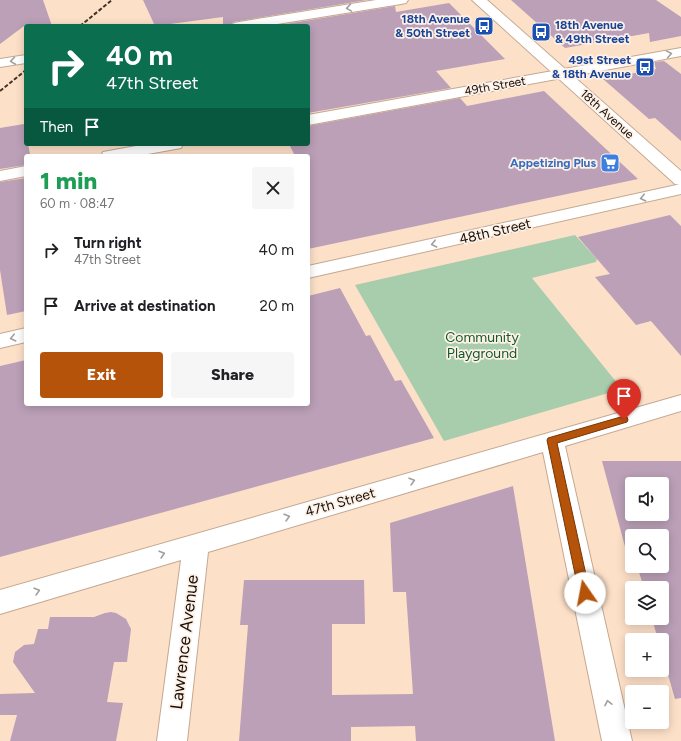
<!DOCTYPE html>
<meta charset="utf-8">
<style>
body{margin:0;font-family:Figtree,sans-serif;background:#f6f6f6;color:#202124;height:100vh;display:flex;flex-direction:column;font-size:15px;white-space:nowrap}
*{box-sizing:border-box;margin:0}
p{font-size:13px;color:#757577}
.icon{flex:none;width:22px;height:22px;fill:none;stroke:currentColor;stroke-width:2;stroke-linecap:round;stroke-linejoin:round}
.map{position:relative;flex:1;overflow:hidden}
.drawer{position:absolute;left:24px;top:154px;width:286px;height:252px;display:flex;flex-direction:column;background:#fff;border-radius:4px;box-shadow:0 2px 10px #0003}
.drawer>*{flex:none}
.banner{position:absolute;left:24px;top:24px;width:286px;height:122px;border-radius:4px;box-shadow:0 2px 10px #0003;background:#0b6e4f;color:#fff;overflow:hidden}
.fabs{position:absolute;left:625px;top:477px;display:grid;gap:8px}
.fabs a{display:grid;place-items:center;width:44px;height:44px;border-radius:4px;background:#fff;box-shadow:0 2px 10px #0003;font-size:20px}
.pin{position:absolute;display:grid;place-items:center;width:34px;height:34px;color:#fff;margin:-41px -17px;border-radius:50% 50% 50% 0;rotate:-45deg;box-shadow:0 0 4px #0007}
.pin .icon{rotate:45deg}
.me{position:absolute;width:44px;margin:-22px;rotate:348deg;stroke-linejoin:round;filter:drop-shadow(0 0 3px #0008)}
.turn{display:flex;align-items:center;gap:14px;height:84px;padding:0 16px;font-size:18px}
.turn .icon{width:52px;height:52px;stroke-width:2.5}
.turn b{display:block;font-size:28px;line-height:34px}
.then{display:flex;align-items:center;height:38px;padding:0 16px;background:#0003;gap:8px;font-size:15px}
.round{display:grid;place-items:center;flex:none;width:42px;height:42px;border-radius:4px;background:#f6f6f6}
.head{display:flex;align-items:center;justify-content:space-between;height:68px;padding:0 16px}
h1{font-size:24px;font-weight:800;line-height:30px;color:#1e9e55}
.cta{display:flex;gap:8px;margin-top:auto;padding:8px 16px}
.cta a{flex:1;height:46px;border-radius:4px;background:#b45309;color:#fff;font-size:16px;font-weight:800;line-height:46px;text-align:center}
.cta a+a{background:#f6f6f6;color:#202124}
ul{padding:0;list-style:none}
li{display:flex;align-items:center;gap:12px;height:56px;padding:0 16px}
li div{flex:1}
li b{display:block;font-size:15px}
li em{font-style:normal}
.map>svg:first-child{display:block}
</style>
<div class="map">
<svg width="681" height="741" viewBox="0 0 681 741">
<rect width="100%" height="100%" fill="#fde0c8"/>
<!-- green -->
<path fill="#a7cdac" d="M575,235l22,24 -1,3 -64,16 90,111 -178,52 -89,-156z"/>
<!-- building -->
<path fill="#bba0b7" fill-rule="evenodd" d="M0,0h43l9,26h-28l-24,18z
M143,0h224l-128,21 -6,1 -2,4h-8v-9l-68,9z
M511,0h145l25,17v19l-31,6 -1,-9 -84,15z
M449,3l56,56 -69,12 15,17 -143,25v-87h-34l121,-20 1,6z
M664,61l17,13v67l-26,-23 -6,1 -46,-40 53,-10 -2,-7z
M544,91l94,88 -330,70v-93h-13l-6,-12h19v-18l152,-28 7,8z
M24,124l2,20h2l2,10 -4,1v10l-26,4v-41z
M26,178v133l-19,4 -7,-45v-88z
M670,215l11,11v130l-30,-35 -15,4 -41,-48 15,-3 -32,-37z
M340,288l26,48 4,-1 25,46 6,-1 33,58 -434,119v-191l26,-6v44h282v-108z
M602,461h79v237l-6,1 -13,-45v-14h-4l-6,-22h10v-30h-18l-7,-22h25v-30h-30v18h-5zM632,484h30v30h-30z
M513,486l42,255h-139l-1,-15 -64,1v14h-112l9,-116h-8l4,-45h120l1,44h-33v71l81,-1 -7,-102h-13l-3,-69z
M111,612l5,1 10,6 5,10 -4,33h-13l-7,40 16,1 -7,38h-106l7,-26h-17v-21l35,-1 -22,-31 2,-10 9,-7 10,-1 4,-15h10l2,-12h44l11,-4z"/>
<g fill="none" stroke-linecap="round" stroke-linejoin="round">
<!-- minor casing -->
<g stroke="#c4a891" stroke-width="2">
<path id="minor" d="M376,0h32l-2,3 -5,1 -136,22h-33l2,-3 5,-1z
M681,48v8l-373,69v-10z
M26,55v8l-26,4v-8z
M147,144h36l-2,4 -44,8h-36l2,-4z
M26,166v10l-26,5v-10z
M681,184v10l-373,84v-12z
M26,328v14l-26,6v-14z
M681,395v16l-116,35 67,295h-30l-59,-289 -335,100 -21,189h-30l24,-181 -181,54v-24z"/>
</g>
<!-- tertiary casing -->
<g stroke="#c4a891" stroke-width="2">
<path id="tertiary" d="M472,0h15l194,171v14l-6,-1z"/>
</g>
<!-- minor -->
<use href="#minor" fill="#fff" fill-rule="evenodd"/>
<!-- tertiary -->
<use href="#tertiary" fill="#fff" fill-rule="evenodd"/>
<!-- rail -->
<path stroke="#413329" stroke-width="2" stroke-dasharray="4 2" stroke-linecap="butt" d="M80,26l32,-26
M0,91l26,-21"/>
</g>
<!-- one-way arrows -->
<defs><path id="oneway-chevron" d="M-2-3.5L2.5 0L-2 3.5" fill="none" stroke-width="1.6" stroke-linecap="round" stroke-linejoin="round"/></defs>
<g stroke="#a39f9c">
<use href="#oneway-chevron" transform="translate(349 8) rotate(171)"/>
<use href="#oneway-chevron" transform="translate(669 54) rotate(-10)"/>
<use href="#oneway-chevron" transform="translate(13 61) rotate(172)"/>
<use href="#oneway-chevron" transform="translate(643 198) rotate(167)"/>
<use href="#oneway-chevron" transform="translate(434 244) rotate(167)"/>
<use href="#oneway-chevron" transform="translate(13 338) rotate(167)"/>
<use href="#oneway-chevron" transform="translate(412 481) rotate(-16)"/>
<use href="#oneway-chevron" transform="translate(287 517) rotate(-16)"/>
<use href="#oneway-chevron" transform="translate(162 554) rotate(-16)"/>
<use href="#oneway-chevron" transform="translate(37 591) rotate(-16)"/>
<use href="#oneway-chevron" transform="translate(608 703) rotate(-102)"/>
</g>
<!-- route -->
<path fill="#b45309" stroke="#753606" d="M624,416l3,1 1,3 -1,2 -70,21 33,150 -1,4 -4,1 -4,-1 -2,-4 -32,-153 1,-2z"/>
<!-- icons -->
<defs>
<g id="bus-square" transform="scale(1)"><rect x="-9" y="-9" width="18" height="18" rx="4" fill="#1a4fb4" stroke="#fdf1e7"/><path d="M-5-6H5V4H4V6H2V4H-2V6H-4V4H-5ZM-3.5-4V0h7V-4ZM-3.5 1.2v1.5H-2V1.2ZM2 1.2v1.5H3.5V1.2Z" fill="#fff"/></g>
<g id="supermarket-square" transform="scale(1)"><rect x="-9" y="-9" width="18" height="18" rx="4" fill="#3f7fe0" stroke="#fdf1e7"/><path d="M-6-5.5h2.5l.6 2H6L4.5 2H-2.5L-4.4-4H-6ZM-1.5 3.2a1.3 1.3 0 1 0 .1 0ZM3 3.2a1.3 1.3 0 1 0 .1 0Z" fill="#fff"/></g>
</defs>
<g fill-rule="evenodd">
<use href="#bus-square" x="484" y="26"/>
<use href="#bus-square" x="541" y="32"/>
<use href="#bus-square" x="645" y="67"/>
<use href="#supermarket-square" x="610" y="163"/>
</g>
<g text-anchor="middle" stroke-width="3.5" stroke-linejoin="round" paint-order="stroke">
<!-- far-transit labels -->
<g font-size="12" font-weight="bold" fill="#164399" stroke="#fdf1e7" text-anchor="end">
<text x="470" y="23">18th Avenue<tspan x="470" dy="14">&amp; 50th Street</tspan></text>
<text x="555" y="29" text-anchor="start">18th Avenue<tspan x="555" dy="14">&amp; 49th Street</tspan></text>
<text x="631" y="64">49st Street<tspan x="631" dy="14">&amp; 18th Avenue</tspan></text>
</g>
<!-- far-street labels -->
<g font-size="12" fill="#190f07" stroke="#fdf1e7">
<text transform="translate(495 86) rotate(-10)" y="4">49th Street</text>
<text transform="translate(607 114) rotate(42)" y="4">18th Avenue</text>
</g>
<!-- far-shop labels -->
<g font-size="12" font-weight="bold" fill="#366cbe" stroke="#fdf1e7" text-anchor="end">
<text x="596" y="167">Appetizing Plus</text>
</g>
<!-- street labels -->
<g font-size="14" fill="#190f07" stroke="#fdf1e7">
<text transform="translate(495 231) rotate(-13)" y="5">48th Street</text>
<text transform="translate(340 502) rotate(-16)" y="5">47th Street</text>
</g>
<!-- park labels -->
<g font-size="14" fill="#135828" stroke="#fdf1e7">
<text x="482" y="342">Community<tspan x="482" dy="16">Playground</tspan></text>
</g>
<!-- near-street labels -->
<g font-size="17" fill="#190f07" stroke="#fdf1e7">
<text transform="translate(184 642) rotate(-83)" y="6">Lawrence Avenue</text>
</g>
</g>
</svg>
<div class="fabs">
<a><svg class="icon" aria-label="sound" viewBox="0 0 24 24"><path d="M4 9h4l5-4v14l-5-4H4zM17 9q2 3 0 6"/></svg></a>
<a><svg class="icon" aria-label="search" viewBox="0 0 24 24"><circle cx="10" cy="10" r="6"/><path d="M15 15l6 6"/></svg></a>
<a><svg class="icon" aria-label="layers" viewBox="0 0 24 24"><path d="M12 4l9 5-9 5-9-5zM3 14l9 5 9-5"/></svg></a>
<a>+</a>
<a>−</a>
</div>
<div class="pin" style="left:624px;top:420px;background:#d93025"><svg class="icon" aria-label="arrive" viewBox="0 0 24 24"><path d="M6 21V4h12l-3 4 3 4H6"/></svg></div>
<svg class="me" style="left:585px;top:593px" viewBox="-20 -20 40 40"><circle r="19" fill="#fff"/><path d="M0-13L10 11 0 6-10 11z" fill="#b45309"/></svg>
<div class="banner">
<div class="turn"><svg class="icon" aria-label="right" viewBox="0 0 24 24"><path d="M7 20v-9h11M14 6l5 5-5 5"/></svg><div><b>40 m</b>47th Street</div></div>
<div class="then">Then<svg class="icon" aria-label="arrive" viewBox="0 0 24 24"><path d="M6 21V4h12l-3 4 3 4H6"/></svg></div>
</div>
<section class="drawer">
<div class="head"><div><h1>1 min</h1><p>60 m · 08:47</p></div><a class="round"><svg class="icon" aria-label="close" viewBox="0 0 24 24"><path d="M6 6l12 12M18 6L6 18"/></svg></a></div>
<ul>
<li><svg class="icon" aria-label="right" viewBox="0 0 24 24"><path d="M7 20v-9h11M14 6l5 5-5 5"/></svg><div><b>Turn right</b><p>47th Street</p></div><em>40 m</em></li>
<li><svg class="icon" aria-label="arrive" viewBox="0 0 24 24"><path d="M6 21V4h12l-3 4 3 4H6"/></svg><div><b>Arrive at destination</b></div><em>20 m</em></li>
</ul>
<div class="cta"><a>Exit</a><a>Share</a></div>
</section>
</div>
